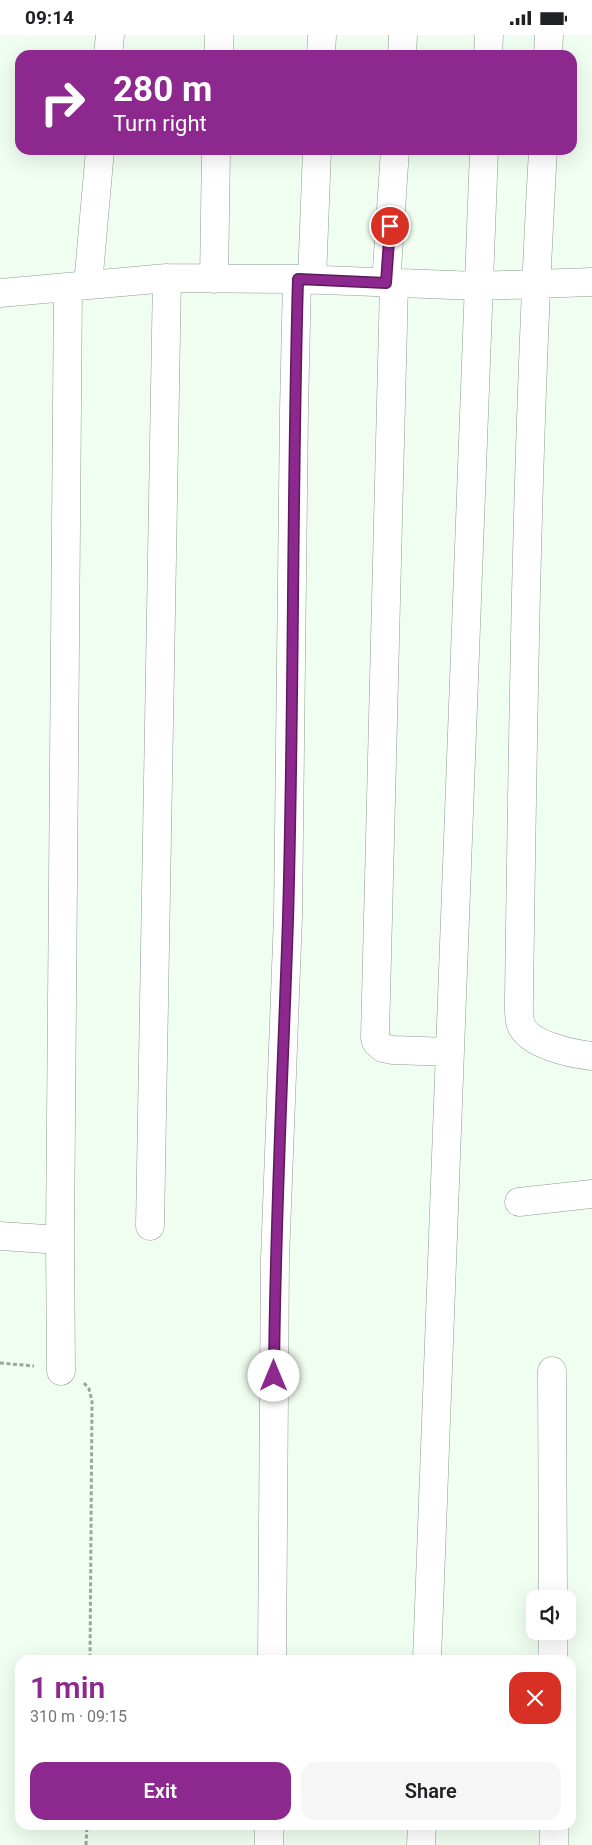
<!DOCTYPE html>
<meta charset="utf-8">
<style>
body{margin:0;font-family:Roboto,sans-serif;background:#f6f6f6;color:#202124;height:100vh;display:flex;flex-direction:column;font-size:19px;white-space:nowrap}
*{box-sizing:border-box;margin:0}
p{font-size:16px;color:#757577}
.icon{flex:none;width:28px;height:28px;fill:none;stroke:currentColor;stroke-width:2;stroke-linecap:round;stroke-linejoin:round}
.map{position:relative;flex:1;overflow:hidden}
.side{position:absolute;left:15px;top:1620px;width:561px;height:175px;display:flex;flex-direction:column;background:#fff;border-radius:15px;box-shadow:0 5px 20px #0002}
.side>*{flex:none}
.hud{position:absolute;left:15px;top:15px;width:562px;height:105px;border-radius:15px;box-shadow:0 5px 20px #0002;background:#8d288f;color:#fff;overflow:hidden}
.controls{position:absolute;left:526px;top:1555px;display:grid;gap:10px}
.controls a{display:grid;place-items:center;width:50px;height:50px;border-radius:10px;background:#fff;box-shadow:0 5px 20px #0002;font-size:25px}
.pin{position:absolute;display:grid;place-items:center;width:42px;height:42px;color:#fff;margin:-21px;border:2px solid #fff;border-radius:50%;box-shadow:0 1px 5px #0007}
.me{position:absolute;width:55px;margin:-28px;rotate:0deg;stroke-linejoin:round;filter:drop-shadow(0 0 4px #0008)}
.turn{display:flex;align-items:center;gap:18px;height:105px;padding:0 15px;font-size:22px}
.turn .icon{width:65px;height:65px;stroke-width:2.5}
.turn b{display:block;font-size:35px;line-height:42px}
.round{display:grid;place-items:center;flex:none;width:52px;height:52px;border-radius:15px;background:#f6f6f6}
.overview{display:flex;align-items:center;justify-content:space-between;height:85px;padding:0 15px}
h1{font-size:30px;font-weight:600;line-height:38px;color:#8d288f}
.action{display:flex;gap:10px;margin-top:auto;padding:10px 15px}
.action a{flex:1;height:58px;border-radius:15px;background:#8d288f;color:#fff;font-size:20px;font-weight:600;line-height:58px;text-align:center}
.action a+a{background:#f6f6f6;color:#202124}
.status{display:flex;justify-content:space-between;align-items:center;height:35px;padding:0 25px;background:#fff;direction:ltr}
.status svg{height:14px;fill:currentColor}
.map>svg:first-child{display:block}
</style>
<div class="status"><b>09:14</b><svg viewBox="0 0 49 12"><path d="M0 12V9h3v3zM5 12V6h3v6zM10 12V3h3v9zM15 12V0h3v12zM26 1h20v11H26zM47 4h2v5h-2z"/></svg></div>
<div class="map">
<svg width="592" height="1810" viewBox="0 0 592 1810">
<rect width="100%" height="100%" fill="#f0fef1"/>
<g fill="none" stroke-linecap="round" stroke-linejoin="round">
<!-- minor casing -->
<g stroke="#8c9d8e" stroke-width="29">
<path id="minor" d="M108,20l2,-20
M219,20v-20
M321,20l1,-20
M402,20l1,-20
M488,20l1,-20
M548,20l1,-20
M543,115c-16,282 -20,564 -24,847 0,8 -1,20 2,28 8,20 52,29 71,31
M214,244l2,-129
M312,245l5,-130
M386,249l9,-134
M394,249l-19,753 1,5 7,6 10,2 56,2
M88,250l12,-135
M0,258l167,-15 130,1 181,7 114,-4
M519,1167l73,-8
M150,1191l17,-948
M0,1201l60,4
M61,1336l-1,-131 8,-953
M552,1336l1,228
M553,1596v29
M272,1625l3,-401 13,-343 6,-506 3,-131
M427,1625l57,-1510
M554,1790v20
M269,1810v-20
M421,1810l1,-20"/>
</g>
<!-- path -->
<path stroke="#9ba69c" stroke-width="3" stroke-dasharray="4 2.5" stroke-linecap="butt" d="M0,1328l34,3
M84,1348l5,6 3,12 -2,259
M86,1810l1,-20"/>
<!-- minor -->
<use href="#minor" stroke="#fff" stroke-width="28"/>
</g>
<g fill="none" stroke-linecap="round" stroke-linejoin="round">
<!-- route casing -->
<g stroke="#5c1a5d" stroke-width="12">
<path id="route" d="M274,1341c1,-153 9,-305 14,-457 6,-213 4,-427 10,-640l88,4 4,-57"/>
</g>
<!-- route -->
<use href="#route" stroke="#8d288f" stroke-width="9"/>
</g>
</svg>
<div class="controls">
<a><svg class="icon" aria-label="sound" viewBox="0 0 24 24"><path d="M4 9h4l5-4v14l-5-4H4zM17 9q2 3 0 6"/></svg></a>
</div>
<div class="pin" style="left:390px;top:191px;background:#d93025"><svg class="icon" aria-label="arrive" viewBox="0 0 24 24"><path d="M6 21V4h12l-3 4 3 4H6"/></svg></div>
<svg class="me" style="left:274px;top:1341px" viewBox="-20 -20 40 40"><circle r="19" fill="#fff"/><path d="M0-13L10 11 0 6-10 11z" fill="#8d288f"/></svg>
<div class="hud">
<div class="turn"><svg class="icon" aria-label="right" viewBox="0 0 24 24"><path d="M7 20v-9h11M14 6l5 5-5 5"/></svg><div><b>280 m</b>Turn right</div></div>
</div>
<section class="side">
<div class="overview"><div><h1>1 min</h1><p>310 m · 09:15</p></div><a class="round" style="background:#d93025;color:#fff"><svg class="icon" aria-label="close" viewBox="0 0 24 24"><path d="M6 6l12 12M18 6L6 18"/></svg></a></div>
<div class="action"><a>Exit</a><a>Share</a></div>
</section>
</div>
